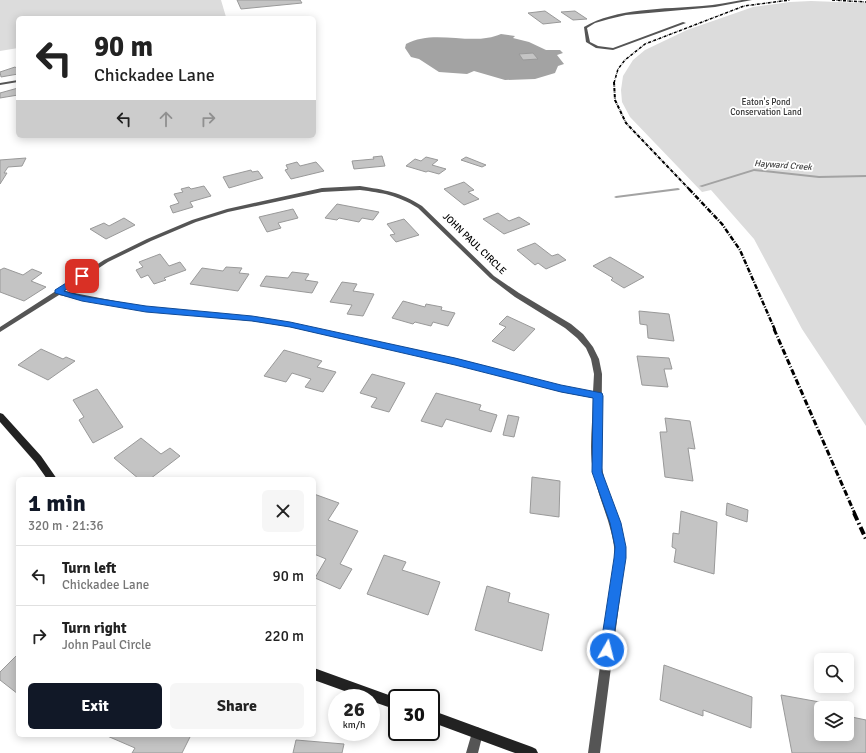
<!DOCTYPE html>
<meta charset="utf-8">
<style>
body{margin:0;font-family:Signika,sans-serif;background:#f6f6f6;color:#222;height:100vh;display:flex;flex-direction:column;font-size:15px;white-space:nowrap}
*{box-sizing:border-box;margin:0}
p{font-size:13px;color:#767676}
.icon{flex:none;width:22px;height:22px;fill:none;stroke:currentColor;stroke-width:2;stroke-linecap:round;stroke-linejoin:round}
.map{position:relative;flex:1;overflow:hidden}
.details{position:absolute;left:16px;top:477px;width:300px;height:260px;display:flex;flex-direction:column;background:#fff;border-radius:6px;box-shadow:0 2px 10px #0003}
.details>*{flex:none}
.hud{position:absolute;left:16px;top:16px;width:300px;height:122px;border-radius:6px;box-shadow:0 2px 10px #0003;background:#fff;color:#222;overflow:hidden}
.tools{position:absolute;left:814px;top:653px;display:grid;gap:8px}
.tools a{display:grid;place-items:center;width:40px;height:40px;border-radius:6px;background:#fff;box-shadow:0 2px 10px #0003;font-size:20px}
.speed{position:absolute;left:328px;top:689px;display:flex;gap:8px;font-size:20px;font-weight:700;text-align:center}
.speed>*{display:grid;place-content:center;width:52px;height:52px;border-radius:50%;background:#fff;box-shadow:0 2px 10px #0003;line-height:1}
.speed small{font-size:10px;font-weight:400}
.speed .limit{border:2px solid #111;border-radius:6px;background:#fff;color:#111}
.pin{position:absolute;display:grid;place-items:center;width:34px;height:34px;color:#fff;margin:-17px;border-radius:8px;box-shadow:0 2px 6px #0006}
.me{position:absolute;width:44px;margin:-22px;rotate:8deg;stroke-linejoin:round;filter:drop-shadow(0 0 3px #0008)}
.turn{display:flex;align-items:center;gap:14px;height:84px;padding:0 12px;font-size:18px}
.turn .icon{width:52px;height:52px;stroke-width:2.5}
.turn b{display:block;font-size:28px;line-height:34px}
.lanes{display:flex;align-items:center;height:38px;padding:0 12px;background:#0003;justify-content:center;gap:20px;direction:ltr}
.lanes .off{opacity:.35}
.round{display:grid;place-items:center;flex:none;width:42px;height:42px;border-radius:6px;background:#f6f6f6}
.summary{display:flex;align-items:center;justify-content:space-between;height:68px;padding:0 12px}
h1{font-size:24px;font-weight:700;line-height:30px;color:#111827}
.action{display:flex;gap:8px;margin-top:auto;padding:8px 12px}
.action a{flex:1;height:46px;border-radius:6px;background:#111827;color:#fff;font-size:16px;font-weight:700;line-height:46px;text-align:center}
.action a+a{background:#f6f6f6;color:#222}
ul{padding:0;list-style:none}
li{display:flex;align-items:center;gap:12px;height:60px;padding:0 12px;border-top:1px solid #e0e0e0}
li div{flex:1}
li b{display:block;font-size:15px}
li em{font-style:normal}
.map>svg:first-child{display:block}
</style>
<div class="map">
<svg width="866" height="753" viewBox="0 0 866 753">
<rect width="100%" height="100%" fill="#fff"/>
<!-- green -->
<path fill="#dcdcdc" d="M0,0h221l5,17 -208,1v30l-18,3z
M811,1l55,2v423l-64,-97 -48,-90 -43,-49 -9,2 -72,-75 -8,-15 -1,-12 2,-14 10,-16 12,-10 42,-20 66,-23 37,-5z"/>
<!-- water -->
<path fill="#a3a3a3" d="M501,34l14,2 -2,2 16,4 17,8h14l3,3 -6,2 7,9 -6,2 -3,7 -20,6 -30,1 -31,-9 -7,3 -28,-2 -20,-13 -8,-2 -6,-9 1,-4c29,-16 66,3 95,-10z"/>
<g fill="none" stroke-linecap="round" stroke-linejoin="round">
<!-- stream -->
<path fill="#a3a3a3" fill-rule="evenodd" d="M754,169l65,7 47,-1v2l-47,1 -65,-7 -52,16 -3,-1z
M678,188l2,1 -1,1 -63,8 -2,-1 2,-1z"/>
</g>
<!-- building -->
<path fill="#c4c4c4" stroke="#999" d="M237,0h63l2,3 -61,6z
M545,11l16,11 -18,2 -15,-11z
M575,11l12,8 -14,1 -12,-8z
M533,53l5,6 -15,1 -4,-6z
M15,67l3,2v5l-17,3 -1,-5z
M18,88v7l-18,3v-5z
M382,156l3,10 -31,3 -2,-8 22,-2 -1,-2z
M426,157l12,3 -6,5 14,4 -7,5 -11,-3 -2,1 -20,-6 9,-7 6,2z
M466,157l20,8 -4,2 -21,-7z
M26,158l-4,8 -14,1 -4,6h3l-7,11v-24z
M297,162l3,4 16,-4 8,9 -33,8 -6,-9 3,-1 -2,-4z
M251,170l1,2 6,-1 5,7 -34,10 -6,-11z
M464,182l10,8 -6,2 11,7 -15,6 -20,-16z
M204,186l7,10 -21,6 3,5 -20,6 -3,-7 9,-3 -5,-9 9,-2 -2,-3 8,-2 2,2z
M337,204l42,8 -6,8 -11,-2 -3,4 -20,-4 -2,2 -12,-2z
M293,209l5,9 -20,5 3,5 -14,4 -8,-15z
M498,213l11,8 10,-4 11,7 -26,10 -21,-15z
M124,218l11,7 -29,14 -16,-10 14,-6 5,3z
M404,219l15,16 -23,7 -6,-7 5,-1 -8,-10z
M535,243l17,13 6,-2 8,6 -20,9 -8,-6 -3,2 -18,-15z
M160,254l9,12 11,-4 6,8 -22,8 2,2 -12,4 -6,-9 -7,3 -5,-8 7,-3 -4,-5z
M610,257l34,20 -20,11 -13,-8 2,-2 -20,-12z
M226,267l16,1 -3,5 10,1 -11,17 -48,-7 12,-16 21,3z
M4,268l19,7 9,-6 10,4 -11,8 15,6 -22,14 -24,-9v-22z
M292,272l17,2 -4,6 13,2 -6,11 -52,-7 6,-10 22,2z
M342,282l15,2 -4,7 21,3 -11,22 -16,-2 5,-9 -22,-3z
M403,301l22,6 1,-3 16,3 -1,3 14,3 -7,13 -15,-4 -2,4 -16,-4 -2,2 -21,-6z
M639,311l30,3 5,27 -26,-3 -1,-13 -7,-1z
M507,316l28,13 -21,22 -22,-10 14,-14 -7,-3z
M41,349l22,10 3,-2 9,4 -27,19 -30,-15z
M284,350l38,11 -5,6 19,5 -13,20 -18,-5 6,-8 -19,-6 -6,9 -22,-6z
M637,356l32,2 3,11h-8l4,18 -26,-2z
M372,374l33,9 -16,29 -18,-5 6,-9 -17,-5z
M97,389l26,38 -30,16 -14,-23 5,-3 -11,-17z
M436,393l45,12 -2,5 18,5 -6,17 -45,-13 -4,8 -21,-6z
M508,415l11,2 -5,20 -11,-2z
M665,418l25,3 5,28 -7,-1 5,33 -28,-4 -5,-45h7z
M141,438l20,16 9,-6 10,8 -30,23h-11l-25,-21z
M532,477l28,4 -1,36 -29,-4z
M314,494l25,9 -11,17 30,11 -18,33 12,5 -12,20 -25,-11 11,-19 -12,-5z
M727,503l21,7 -1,12 -21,-7z
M681,511l36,11 -3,52 -40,-12 2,-13 -4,-2 1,-14 6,1z
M384,555l22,7 -4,8 38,12 -12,33 -61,-21z
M487,586l23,7 -2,9 41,12 -7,37 -67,-21z
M18,654v40l-18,-14v-8z
M664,665l88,32 -1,31 -48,-18v6l-43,-16z
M781,695l44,8 1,5h-5v26h26v-18l19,4v33h-74z
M105,735h86l-9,18h-50l3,-5z
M296,740l48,4 -2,9h-49z"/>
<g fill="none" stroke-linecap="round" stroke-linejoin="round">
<!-- lane -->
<path fill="#555" fill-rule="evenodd" d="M742,0h10l-37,7 -89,8 -17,4 -14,4 -8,5 3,14 8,4 15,2 70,-26 3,1 -73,27 -17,-2 -10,-6 -2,-15c31,-19 82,-18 118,-21 14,-1 27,-4 40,-6z"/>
<!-- street -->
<path fill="#555" fill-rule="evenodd" d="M18,80v2l-18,3v-2z
M360,186c25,4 40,6 62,20l72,70 25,17 52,31 12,10 10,13 6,12 3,15 -1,89 5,24 16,46 3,25 -25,195h-12l27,-195c-1,-31 -15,-54 -21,-83 -6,-23 -1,-53 -1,-77l-32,-6 -106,-28 -165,-37 -38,-6 -106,-10 -64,-11 -23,-5 -59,37v-5l104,-67 43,-21 45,-19 35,-11 95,-21zM360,190c23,3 37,5 58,18l72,70 25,19 50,31 12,10 9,10 5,11 3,15 -1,18 -32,-6 -106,-28 -165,-35 -38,-6 -106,-10 -82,-16 44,-29 43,-21 45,-19 32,-10 94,-20z
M477,727l4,2 2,4 -5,20h-12l7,-24z"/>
<!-- secondary -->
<path fill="#222" fill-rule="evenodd" d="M0,413l3,1 38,42 16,23h-10l-12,-17 -35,-40z
M314,668l83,30v12l-26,-9v-3h-7l-50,-18z
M431,710l101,37 4,2 2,4h-23l-84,-31z"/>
<!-- rail-far4 -->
<path stroke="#000" stroke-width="1.5" stroke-dasharray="3 1 0.5 1" stroke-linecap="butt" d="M832,0l34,2
M614,83l4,-14 7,-9 20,-16 99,-38 46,-6"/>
<!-- rail-far3 -->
<path stroke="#000" stroke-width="2" stroke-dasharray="3.5 1 0.5 1" stroke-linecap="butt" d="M614,82l1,18 11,23 64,67"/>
<!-- rail-far2 -->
<path stroke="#000" stroke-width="2.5" stroke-dasharray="5 1.5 1 1.5" stroke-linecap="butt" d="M689,189l33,35 18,26 35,80"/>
<!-- rail-far1 -->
<path stroke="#000" stroke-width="3" stroke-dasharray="6 2 1 2" stroke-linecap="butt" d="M774,329l81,185"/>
<!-- rail -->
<path stroke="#000" stroke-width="4" stroke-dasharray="8 3 1.5 3" stroke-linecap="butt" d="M854,513l12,26"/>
</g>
<!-- route -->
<path fill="#1a73e8" stroke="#114b97" d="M82,273l3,1v3l-21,14 18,5 64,10 106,10 38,6 165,36 106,27 41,8 1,3 -1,76 19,51 5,24v11l-15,97 -4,2 -5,-2 -2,-5 14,-92 1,-11 -5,-24 -18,-51 1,-74 -32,-6 -106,-27 -165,-38 -38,-6 -106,-9 -64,-11 -27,-8v-3z"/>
<g text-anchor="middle" stroke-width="3.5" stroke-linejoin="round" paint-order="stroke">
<!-- far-park labels -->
<g font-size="9" fill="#333" stroke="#fff">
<text x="766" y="105">Eaton's Pond<tspan x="766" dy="10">Conservation Land</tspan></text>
</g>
<!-- far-water labels -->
<g font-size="9" font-style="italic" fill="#444" stroke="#fff">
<text transform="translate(783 165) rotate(4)" y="3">Hayward Creek</text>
</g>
<!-- street labels -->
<g font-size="10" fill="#000" stroke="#fff">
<text transform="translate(475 243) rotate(44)" y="4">JOHN PAUL CIRCLE</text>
</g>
</g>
</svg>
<div class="tools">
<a><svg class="icon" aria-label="search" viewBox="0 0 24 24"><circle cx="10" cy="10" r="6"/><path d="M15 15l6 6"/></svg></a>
<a><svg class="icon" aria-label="layers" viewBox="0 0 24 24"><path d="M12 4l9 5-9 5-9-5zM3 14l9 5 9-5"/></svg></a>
</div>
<div class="speed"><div>26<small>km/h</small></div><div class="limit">30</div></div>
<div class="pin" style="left:82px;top:276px;background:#d93025"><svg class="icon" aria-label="arrive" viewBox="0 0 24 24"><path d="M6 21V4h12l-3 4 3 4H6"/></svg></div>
<svg class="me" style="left:607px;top:650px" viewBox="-20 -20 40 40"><circle r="17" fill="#1a73e8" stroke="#fff" stroke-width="3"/><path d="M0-11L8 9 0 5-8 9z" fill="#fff"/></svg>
<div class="hud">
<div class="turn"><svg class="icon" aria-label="left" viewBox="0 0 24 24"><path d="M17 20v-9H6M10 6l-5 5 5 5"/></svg><div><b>90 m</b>Chickadee Lane</div></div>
<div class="lanes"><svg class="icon" aria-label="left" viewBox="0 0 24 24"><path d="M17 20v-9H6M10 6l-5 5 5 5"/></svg><svg class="icon off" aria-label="ahead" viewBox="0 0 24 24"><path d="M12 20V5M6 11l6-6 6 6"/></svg><svg class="icon off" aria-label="right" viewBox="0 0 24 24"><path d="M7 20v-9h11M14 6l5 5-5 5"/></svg></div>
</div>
<section class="details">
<div class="summary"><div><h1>1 min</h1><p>320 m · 21:36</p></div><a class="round"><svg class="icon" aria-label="close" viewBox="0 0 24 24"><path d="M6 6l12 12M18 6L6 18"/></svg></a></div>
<ul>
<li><svg class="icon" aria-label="left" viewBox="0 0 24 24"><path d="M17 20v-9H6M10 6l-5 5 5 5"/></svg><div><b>Turn left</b><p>Chickadee Lane</p></div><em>90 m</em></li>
<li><svg class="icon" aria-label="right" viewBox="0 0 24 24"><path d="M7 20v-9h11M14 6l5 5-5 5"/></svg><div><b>Turn right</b><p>John Paul Circle</p></div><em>220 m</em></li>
</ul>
<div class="action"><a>Exit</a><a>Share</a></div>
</section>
</div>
